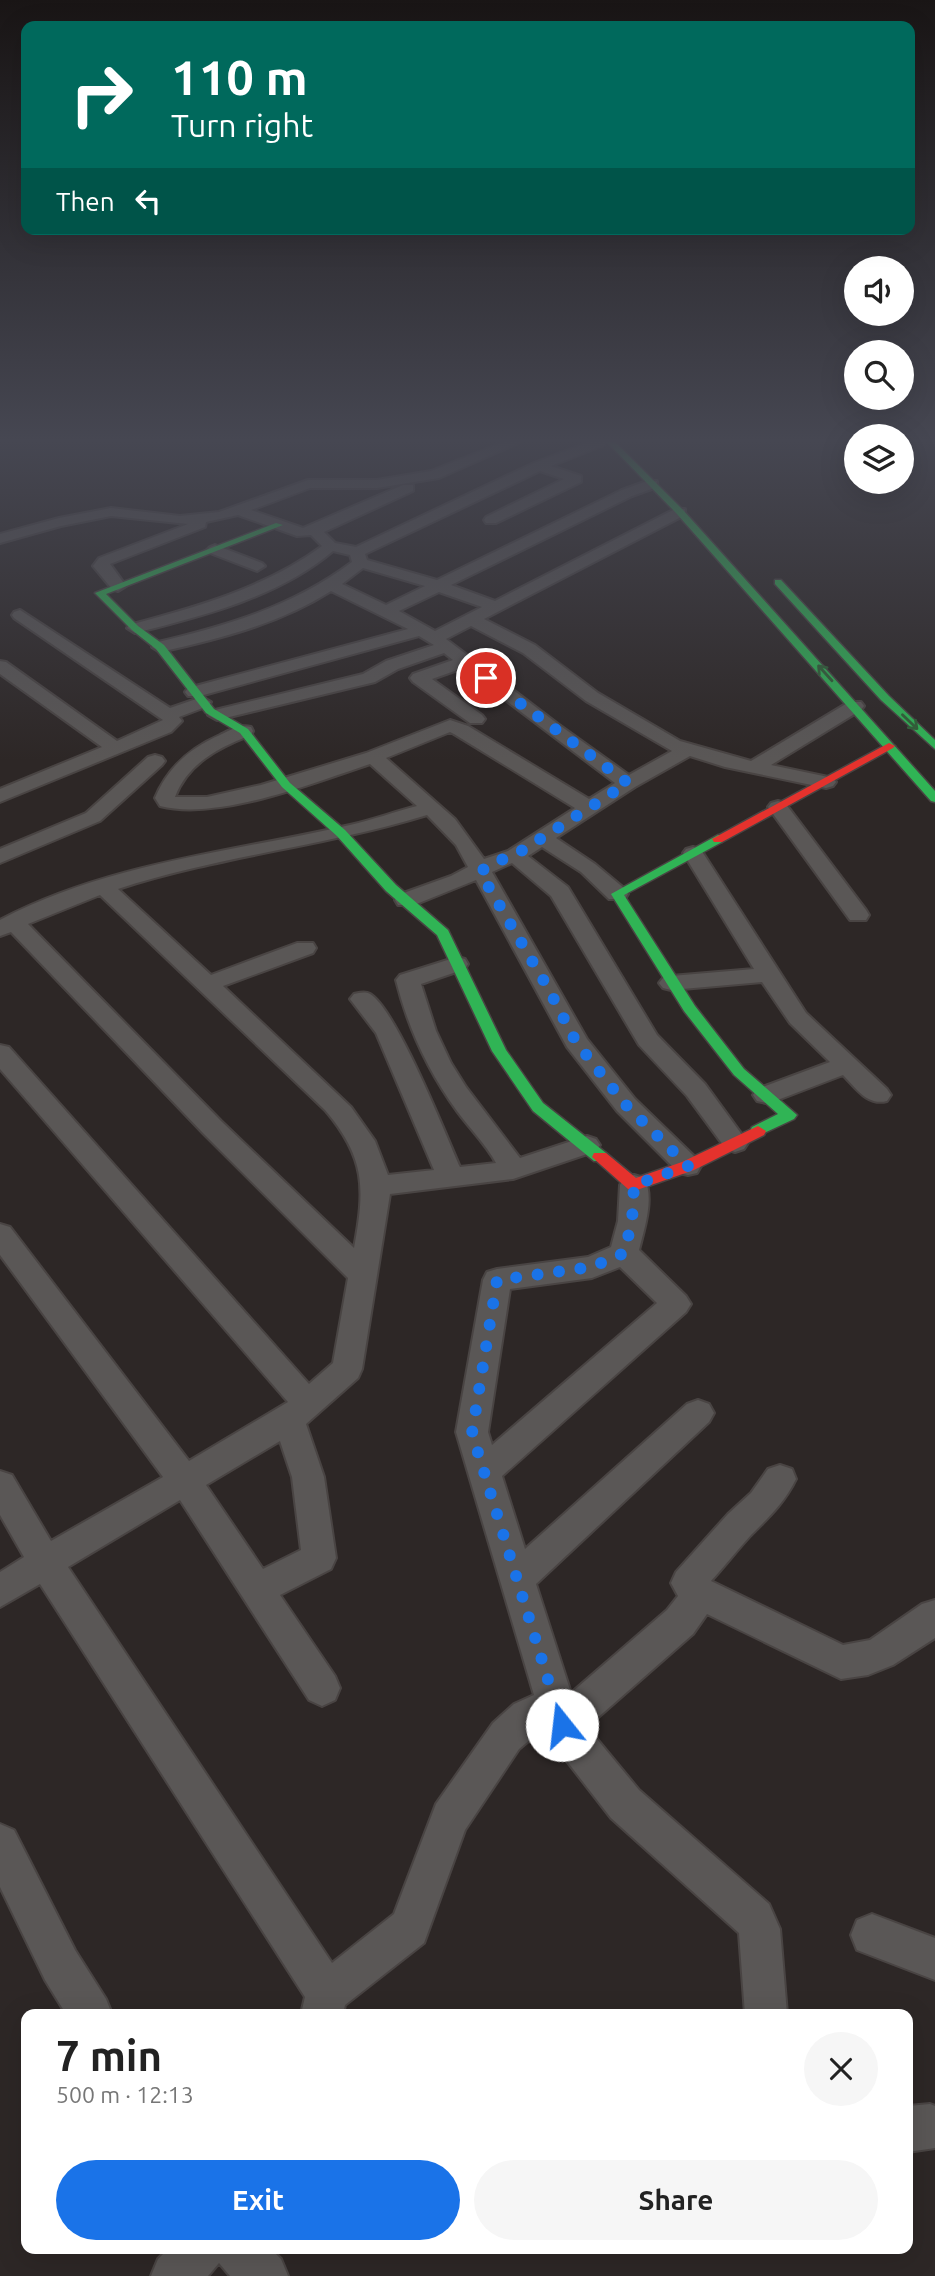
<!DOCTYPE html>
<meta charset="utf-8">
<style>
body{margin:0;font-family:Ubuntu,sans-serif;background:#f6f6f6;color:#222;height:100vh;display:flex;flex-direction:column;font-size:26px;white-space:nowrap}
*{box-sizing:border-box;margin:0}
p{font-size:23px;color:#767676}
.icon{flex:none;width:38px;height:38px;fill:none;stroke:currentColor;stroke-width:2;stroke-linecap:round;stroke-linejoin:round}
.map{position:relative;flex:1;overflow:hidden}
.drawer{position:absolute;left:21px;top:2009px;width:892px;height:245px;display:flex;flex-direction:column;background:#fff;border-radius:14px;box-shadow:0 7px 28px #0002}
.drawer>*{flex:none}
.hud{position:absolute;left:21px;top:21px;width:894px;height:214px;border-radius:14px;box-shadow:0 7px 28px #0002;background:#00695c;color:#fff;overflow:hidden}
.fabs{position:absolute;left:844px;top:256px;display:grid;gap:14px}
.fabs a{display:grid;place-items:center;width:70px;height:70px;border-radius:50%;background:#fff;box-shadow:0 7px 28px #0002;font-size:35px}
.pin{position:absolute;display:grid;place-items:center;width:60px;height:60px;color:#fff;margin:-30px;border:4px solid #fff;border-radius:50%;box-shadow:0 2px 7px #0007}
.me{position:absolute;width:77px;margin:-38px;rotate:344deg;stroke-linejoin:round;filter:drop-shadow(0 0 5px #0008)}
.turn{display:flex;align-items:center;gap:24px;height:147px;padding:0 35px;font-size:32px}
.turn .icon{width:91px;height:91px;stroke-width:2.5}
.turn b{display:block;font-size:49px;line-height:60px}
.then{display:flex;align-items:center;height:66px;padding:0 35px;background:#0003;gap:14px;font-size:26px}
.round{display:grid;place-items:center;flex:none;width:74px;height:74px;border-radius:37px;background:#f6f6f6}
.overview{display:flex;align-items:center;justify-content:space-between;height:119px;padding:0 35px}
h1{font-size:42px;font-weight:700;line-height:52px}
.button{display:flex;gap:14px;margin-top:auto;padding:14px 35px}
.button a{flex:1;height:80px;border-radius:42px;background:#1a73e8;color:#fff;font-size:28px;font-weight:700;line-height:80px;text-align:center}
.button a+a{background:#f6f6f6;color:#222}
.map>svg:first-child{display:block}
</style>
<div class="map">
<svg width="935" height="2276" viewBox="0 0 935 2276">
<rect width="100%" height="100%" fill="#2d2726"/>
<g fill="none" stroke-linecap="round" stroke-linejoin="round">
<!-- street casing -->
<g stroke="#494443" stroke-width="4">
<path id="street" d="M504,442h16l-81,36 -62,10h-67l-59,22 52,18 100,-43h10v6l-89,41 11,11 21,4 178,-84 55,-21h16l-1,3 -53,21 30,10v6l-85,41h-10l-2,-3 2,-3 78,-38 -24,-8 -175,83 2,6 70,20 185,-90 25,-9h10v6l-25,9 -181,89 44,16 180,-92h10v6l-201,104 51,26 63,48 82,48 71,20 98,-59h12l3,4 -3,4 -90,55 62,13 3,4 -3,4 -7,2 -101,-21 -35,-11 -55,31 -79,51 39,26 30,25 3,5 -3,5h-16l-28,-27 -39,-25 -14,9 40,31 89,148 48,49 43,59 -4,6 -9,3 -9,-3 -39,-53 -48,-51 -88,-149 -39,-33 -20,9 95,167 48,60 62,60 4,7 -4,7 -9,2 -9,-2 -62,-62 -50,-64 -91,-167 -62,25h-16l-3,-5 3,-5 53,-19 17,-9 -12,-22 -29,-30c-101,31 -208,41 -309,74l93,86 86,-32h16l3,5 -3,5 -90,33 128,121 24,34 13,34 46,-5 -58,-137 -26,-34 4,-5c5,-1 11,-3 16,0 26,15 75,139 90,173l36,-4c-10,-19 -26,-34 -39,-52 -29,-40 -49,-83 -61,-131l4,-5 57,-18 8,2 3,5 -3,5 -44,15 15,47 15,32 15,24 54,71 67,-22 9,3 4,6 -4,6 -83,28 -123,15 -28,175 -4,9 -52,46 18,53 12,81 -5,11 -51,26 55,81 5,12 -5,12 -13,6 -13,-6 -129,-200 -112,67 264,396 62,-49 42,-110 57,-81 21,-19 20,-9 -78,-263 27,-152 4,-8 10,-3 91,-12 23,-10 7,-26 2,-36 4,-7 10,-3 10,3c11,19 0,52 -5,72l47,46 5,8 -5,8 -184,164 23,73 162,-145 11,-4 11,4 5,9 -5,9 -173,162 35,109 96,-83 11,-14 -7,-13 5,-11 52,-58 23,-21 17,-24 12,-4 12,4 4,10c-11,23 -27,38 -45,56 -14,15 -26,31 -40,46l132,64 27,-5 52,-36 13,-4v38l-42,27 -25,10 -27,4 -134,-65 -14,20 -106,93 52,63 130,114 11,25 7,85h-42l-6,-81 -128,-115 -62,-80 -5,-10 -25,21 -54,81 -41,113 -79,62 -2,9h-42l4,-17 -265,-413 -40,23v-35l24,-15 -24,-42v-44l12,4 39,66 112,-64 -163,-222v-31l10,3 179,234 99,-59 -288,-333v-24l9,2 300,337 24,-21 15,-85 -145,-145 -192,-201 -11,4v-16c108,-57 232,-68 350,-95 22,-5 44,-13 67,-19l-47,-42c-57,19 -152,57 -210,42l-5,-8c13,-31 35,-50 65,-63 10,-5 20,-11 31,-8l2,4 -2,4c-33,13 -63,28 -76,62h32l54,-12 105,-32 84,-33 18,6 121,73 26,-16 -152,-115 -31,11 50,36 3,4 -3,4h-12l-57,-41 -3,-4 3,-4 40,-14 -9,-7 -46,16 -23,13 -158,38 -9,-5 3,-4 152,-37 23,-13 48,-16 -15,-9 -219,60h-12l-3,-4 3,-4 220,-59 -77,-38c-52,33 -112,48 -171,61l-8,-5 2,-4c72,-17 138,-36 198,-81l-2,-7 -17,-4c-54,46 -131,65 -198,82l-8,-5 2,-3c67,-18 136,-37 193,-79l-11,-11 -14,1 -59,-21 -32,7 -1,5 -95,37 16,22 -8,5 -6,-2 -19,-23 6,-8 89,-34 -77,-8 -50,10 -61,17v-9l59,-16 52,-10 69,8 39,-4 89,-32h69l54,-9zM363,568l62,18 -39,19 -44,-21zM439,592l43,15 -47,24 -36,-20zM471,626l52,27 63,48 86,50 -43,24 -71,-51 -112,-85zM450,732l4,2 121,74 -67,43 -24,8 -29,-40 -69,-61zM100,895l225,215c41,48 40,79 29,138l-133,-127 -193,-197zM620,1267l37,36 -165,142 -4,-13 22,-143 82,-11zM280,1441l12,36 9,73 -38,19 -57,-84z
M215,545l47,18 3,3 -8,5 -47,-18 -3,-3 3,-3z
M20,610l150,98 32,-11 9,5 -3,4 -29,11 3,4 -11,11 -171,70v-13l102,-42 -102,-73v-13l6,1 111,79 46,-21 -149,-102 -2,-3 2,-3z
M155,755l7,2 3,4 -3,4 -62,56 -100,42v-14l86,-36 62,-56z
M778,801l7,2 81,107 3,5 -3,5h-16l-82,-113 3,-4z
M693,847l7,2 3,4 103,160 81,76 4,6 -4,6c-20,5 -31,-13 -44,-26l-68,26 -9,2 -9,-2 -4,-6 4,-6 73,-27 -40,-39 -28,-41 -91,8 -8,-2 -4,-5 4,-5 8,-2 83,-7 -71,-116 3,-4z
M0,1824l14,6 61,120 31,49 6,15h-46l-21,-34 -45,-93z
M872,1914l63,24v42l-78,-30 -6,-15 6,-15z
M930,2104l5,2v42l-27,4v-46z
M168,2249h103l10,10 7,17h-58l-11,-13 -11,13h-57l7,-17z"/>
</g>
<!-- fast casing -->
<g stroke="#494443" stroke-width="3">
<path id="fast" d="M607,442h8l68,68 252,281v11l-4,-1 -254,-287z
M276,523l7,2 -177,69 32,32 26,19 50,64 34,20 42,54 55,47 51,55 52,45 58,120 37,53 63,50 2,4 -2,4h-12l-61,-50 -41,-60 -55,-116 -51,-44 -49,-55 -55,-49 -42,-54 -34,-20 -50,-64 -24,-19 -37,-37z
M775,580h6l108,116 46,44v9l-54,-49 -106,-116z
M718,835l4,1v6l-98,53 71,111 49,63 53,46 -3,4 -36,17 -8,-5 2,-4 26,-13 -44,-39 -50,-64 -73,-117z"/>
</g>
<!-- jam casing -->
<g stroke="#494443" stroke-width="3">
<path id="jam" d="M889,743l6,3 -2,2 -171,94h-8l-2,-3z
M758,1126l8,5 -2,4 -70,35 -60,21 -6,-2 -36,-32 2,-4h12l30,25 46,-16z"/>
</g>
<!-- street -->
<use href="#street" fill="#5a5756" fill-rule="evenodd"/>
<!-- fast -->
<use href="#fast" fill="#30b455" fill-rule="evenodd"/>
<!-- jam -->
<use href="#jam" fill="#e5322d" fill-rule="evenodd"/>
</g>
<!-- one-way arrows -->
<defs><path id="oneway-shaft" d="M-6 0H5M1.5-3L5.5 0L1.5 3" fill="none" stroke-width="1.6" stroke-linecap="round" stroke-linejoin="round" transform="scale(1.75)"/></defs>
<g stroke="#305f37">
<use href="#oneway-shaft" transform="translate(825 673) rotate(-132)"/>
<use href="#oneway-shaft" transform="translate(910 722) rotate(44)"/>
</g>
<!-- sky -->
<linearGradient id="sky" x2="0" y2="1"><stop stop-color="#191515"/><stop offset="0.58" stop-color="#464752"/><stop offset="1" stop-color="#464752" stop-opacity="0"/></linearGradient>
<rect width="935" height="760" fill="url(#sky)"/>
<g fill="none" stroke-linecap="round" stroke-linejoin="round">
<!-- route -->
<path stroke="#1a73e8" stroke-width="12" stroke-dasharray="0 21.6" d="M486,678l142,105 -113,72 -23,8 -12,9 68,116 28,54 50,63 62,61 -54,19 -2,36 -8,32 -32,14 -95,13 -25,153 90,292"/>
</g>
</svg>
<div class="fabs">
<a><svg class="icon" aria-label="sound" viewBox="0 0 24 24"><path d="M4 9h4l5-4v14l-5-4H4zM17 9q2 3 0 6"/></svg></a>
<a><svg class="icon" aria-label="search" viewBox="0 0 24 24"><circle cx="10" cy="10" r="6"/><path d="M15 15l6 6"/></svg></a>
<a><svg class="icon" aria-label="layers" viewBox="0 0 24 24"><path d="M12 4l9 5-9 5-9-5zM3 14l9 5 9-5"/></svg></a>
</div>
<div class="pin" style="left:486px;top:678px;background:#d93025"><svg class="icon" aria-label="arrive" viewBox="0 0 24 24"><path d="M6 21V4h12l-3 4 3 4H6"/></svg></div>
<svg class="me" style="left:562px;top:1725px" viewBox="-20 -20 40 40"><circle r="19" fill="#fff"/><path d="M0-13L10 11 0 6-10 11z" fill="#1a73e8"/></svg>
<div class="hud">
<div class="turn"><svg class="icon" aria-label="right" viewBox="0 0 24 24"><path d="M7 20v-9h11M14 6l5 5-5 5"/></svg><div><b>110 m</b>Turn right</div></div>
<div class="then">Then<svg class="icon" aria-label="left" viewBox="0 0 24 24"><path d="M17 20v-9H6M10 6l-5 5 5 5"/></svg></div>
</div>
<section class="drawer">
<div class="overview"><div><h1>7 min</h1><p>500 m · 12:13</p></div><a class="round"><svg class="icon" aria-label="close" viewBox="0 0 24 24"><path d="M6 6l12 12M18 6L6 18"/></svg></a></div>
<div class="button"><a>Exit</a><a>Share</a></div>
</section>
</div>
